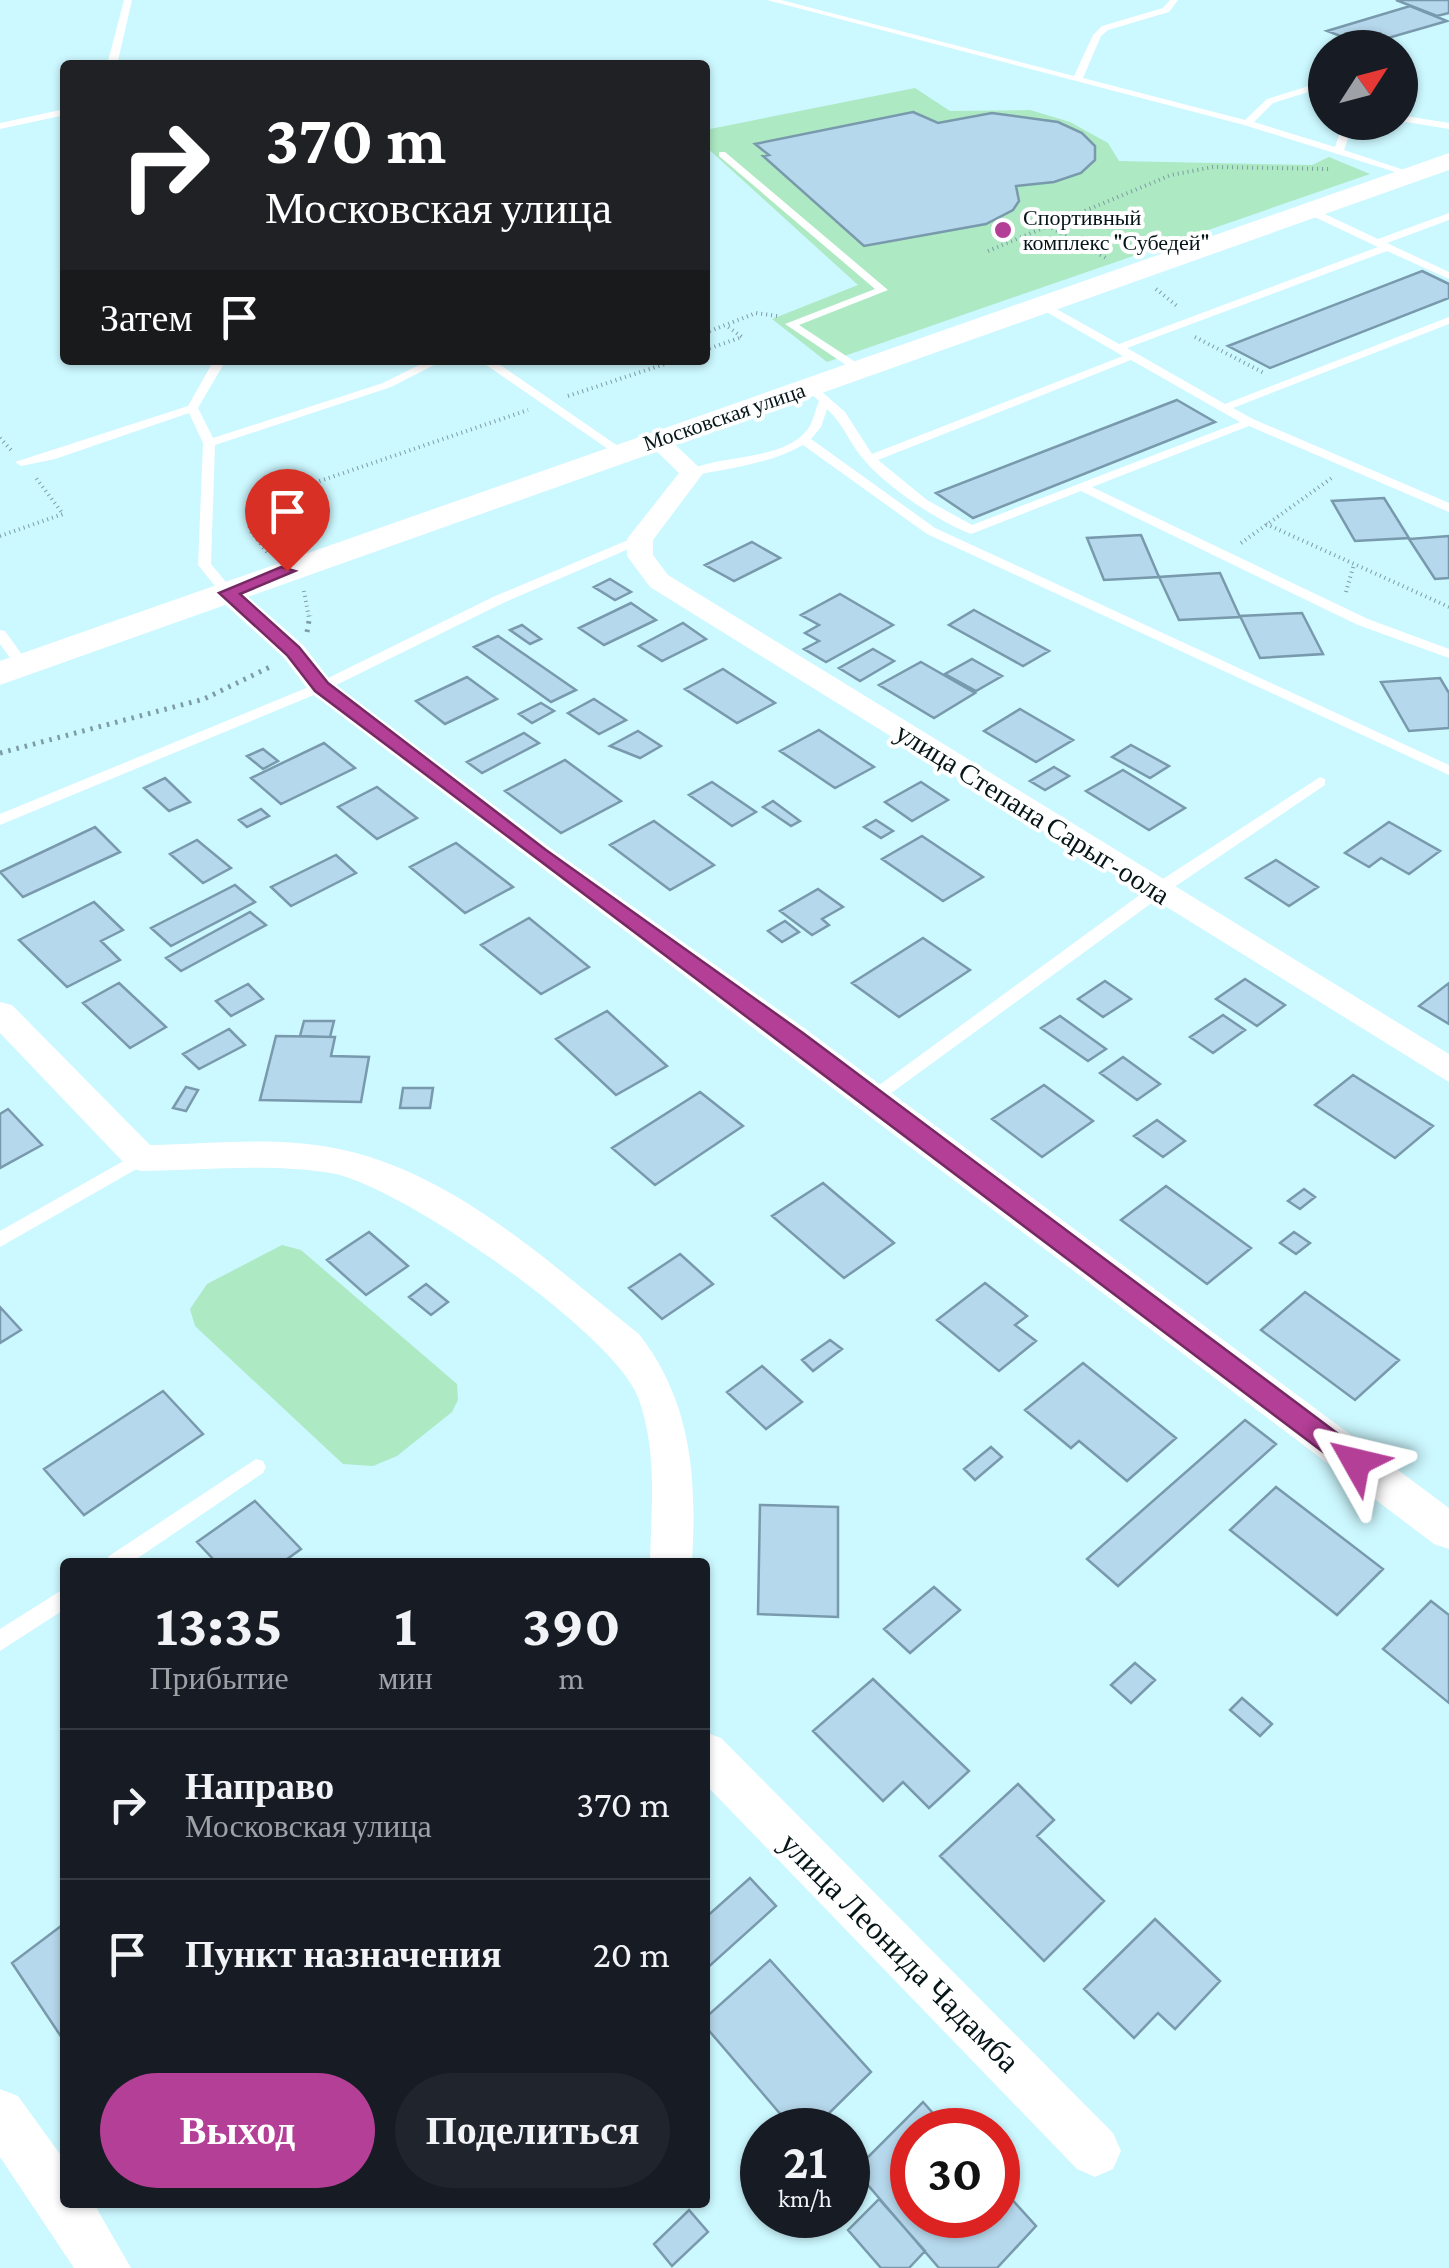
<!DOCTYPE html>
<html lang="ru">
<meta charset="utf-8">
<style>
body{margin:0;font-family:"Crimson Pro",serif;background:#20242c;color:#f1f3f6;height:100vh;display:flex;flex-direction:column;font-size:38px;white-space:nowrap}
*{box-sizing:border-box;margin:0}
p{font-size:32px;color:#9ea1a6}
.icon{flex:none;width:55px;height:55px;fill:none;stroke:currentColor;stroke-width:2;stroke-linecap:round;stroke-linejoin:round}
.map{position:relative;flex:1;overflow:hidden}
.side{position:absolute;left:60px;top:1558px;width:650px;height:650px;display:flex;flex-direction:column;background:#171b24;border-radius:10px;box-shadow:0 2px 8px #0004}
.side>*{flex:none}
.guide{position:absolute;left:60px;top:60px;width:650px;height:305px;border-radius:10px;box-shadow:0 2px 8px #0004;background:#202124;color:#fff;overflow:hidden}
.needle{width:65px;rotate:54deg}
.tools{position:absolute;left:1308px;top:30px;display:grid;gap:20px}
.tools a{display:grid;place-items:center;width:110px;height:110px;border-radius:50%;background:#171b24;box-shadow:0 2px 8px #0004;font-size:50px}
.speed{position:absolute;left:740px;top:2108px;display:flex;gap:20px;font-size:50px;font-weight:700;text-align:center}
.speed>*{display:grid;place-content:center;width:130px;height:130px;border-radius:50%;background:#171b24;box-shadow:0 2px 8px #0004;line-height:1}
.speed small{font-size:25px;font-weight:400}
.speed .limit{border:15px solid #d22;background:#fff;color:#111}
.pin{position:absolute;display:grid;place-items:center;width:85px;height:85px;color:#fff;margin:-102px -42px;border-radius:50% 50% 50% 0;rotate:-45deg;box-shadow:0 0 10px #0007}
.pin .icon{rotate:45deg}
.me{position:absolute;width:110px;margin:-55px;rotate:307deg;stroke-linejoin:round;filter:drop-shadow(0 0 8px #0008)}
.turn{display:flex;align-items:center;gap:35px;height:210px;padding:0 40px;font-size:45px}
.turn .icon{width:130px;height:130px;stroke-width:2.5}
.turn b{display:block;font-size:70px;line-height:85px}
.then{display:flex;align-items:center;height:95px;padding:0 40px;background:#0003;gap:20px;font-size:38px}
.eta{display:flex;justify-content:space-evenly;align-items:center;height:170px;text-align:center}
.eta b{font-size:60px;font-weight:700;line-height:70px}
.primary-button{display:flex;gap:20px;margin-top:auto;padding:20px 40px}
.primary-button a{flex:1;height:115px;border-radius:60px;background:#b43f97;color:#fff;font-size:40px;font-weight:700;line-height:115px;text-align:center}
.primary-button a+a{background:#20242c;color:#f1f3f6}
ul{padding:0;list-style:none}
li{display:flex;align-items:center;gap:30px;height:150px;padding:0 40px;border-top:2px solid #363941}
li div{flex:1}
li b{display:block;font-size:38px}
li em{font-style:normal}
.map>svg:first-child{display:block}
</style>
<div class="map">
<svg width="1449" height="2268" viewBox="0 0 1449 2268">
<rect width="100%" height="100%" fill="#ccf8ff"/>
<!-- green -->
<path fill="#ade9c3" d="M915,88l35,23 80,-1 40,12 38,21 11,18 193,4 17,-8 41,17 -543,188 -55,-43 86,-34 -153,-139v-16z
M282,1245l19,5 156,134 1,16 -6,12 -55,44 -24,10 -30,-2 -148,-138 -5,-17 17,-25z"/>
<!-- building -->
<path fill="#b6d8ec" stroke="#7999ac" stroke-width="2.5" d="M1396,0h53v13l-12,3z
M1410,6l37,15 -83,24 -37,-14z
M913,112l25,11 54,-10 66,9 24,11 13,13v14l-14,13 -27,9 -38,4 3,15 -6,9 -27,14 -122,22 -101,-90 6,-1 -14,-11z
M1422,271l27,13v14l-179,70 -42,-22z
M1177,400l38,22 -242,96 -37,-25z
M1384,498l25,40 -54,3 -23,-40z
M1141,535l18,42 -55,3 -17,-42z
M1449,536v42l-14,1 -26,-40z
M752,542l28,16 -46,23 -29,-16z
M1220,573l20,44 -61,3 -20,-43z
M610,579l21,13 -16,8 -21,-13z
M840,594l53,31 -67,37 -22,-13 15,-8 -14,-8 14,-8 -18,-10z
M631,603l25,17 -52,25 -25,-17z
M974,610l75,41 -26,15 -74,-41z
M1302,613l21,41 -63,4 -20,-42z
M683,623l23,16 -44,22 -23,-15z
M522,625l19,14 -11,5 -20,-14z
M498,636l78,54 -25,12 -77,-55z
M873,649l21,12 -34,20 -21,-13z
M972,659l30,17 -26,15 -31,-17z
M921,662l54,31 -41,25 -55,-33z
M723,669l52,34 -38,20 -52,-34z
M467,677l30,22 -52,25 -29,-23z
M1440,678l9,15v35l-40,3 -28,-49z
M594,699l32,21 -27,14 -31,-21z
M541,703l13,8 -22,12 -13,-9z
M1020,709l53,31 -37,22 -52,-31z
M819,730l55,37 -39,21 -55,-37z
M638,731l23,15 -21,12 -30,-12z
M524,733l15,10 -57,30 -15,-11z
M324,743l31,25 -74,36 -30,-26z
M1131,745l38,21 -19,12 -38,-21z
M263,749l15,12 -15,8 -16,-13z
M565,760l56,41 -60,32 -56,-42z
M1054,767l15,9 -24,14 -15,-9z
M1123,770l62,38 -36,22 -63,-39z
M165,778l25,24 -21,9 -25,-23z
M712,782l44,30 -24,14 -43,-31z
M921,782l27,18 -36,21 -27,-19z
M377,787l40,31 -40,21 -39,-32z
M773,801l27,20 -9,5 -28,-19z
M261,809l8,7 -22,11 -8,-7z
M876,820l17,11 -12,7 -17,-11z
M654,821l60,44 -44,25 -60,-45z
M1389,822l51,29 -31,23 -28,-16 -12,9 -24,-14z
M95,827l25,25 -97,45 -23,-25z
M922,836l61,41 -40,24 -61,-42z
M197,840l34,28 -28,15 -33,-29z
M456,843l57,44 -48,26 -55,-46z
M336,855l20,18 -65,33 -20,-19z
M1276,860l42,27 -29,19 -43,-28z
M235,885l20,17 -84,44 -20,-18z
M818,889l25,18 -21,12 7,6 -17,10 -32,-24z
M94,902l29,28 -22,11 19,19 -53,27 -48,-47z
M250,912l16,13 -85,46 -15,-13z
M529,918l60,49 -48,27 -60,-49z
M785,921l14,11 -17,10 -14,-11z
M923,938l47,32 -71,47 -47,-34z
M1245,979l40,26 -28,21 -41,-27z
M1105,981l26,18 -28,18 -25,-18z
M119,983l47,44 -36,21 -47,-45z
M1449,983v41l-30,-18z
M248,984l15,15 -32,17 -15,-15z
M607,1011l60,55 -51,29 -60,-56z
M1223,1015l22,15 -32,23 -23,-16z
M1060,1016l46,33 -18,12 -47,-33z
M304,1021h30l-4,16 -30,-1z
M229,1029l16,16 -46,24 -16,-15z
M276,1036l59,1 -4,19 38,1 -8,45 -101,-2z
M1123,1057l37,27 -23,16 -37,-27z
M1353,1075l80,51 -38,32 -80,-53z
M1044,1085l49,36 -51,36 -50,-38z
M186,1087l12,3 -12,21 -13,-3z
M403,1088h30l-3,20h-30z
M700,1092l43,34 -88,59 -43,-37z
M8,1109l34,36 -42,23v-54z
M1157,1120l28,21 -22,16 -29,-21z
M823,1183l71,60 -50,35 -72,-62z
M1166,1186l85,62 -44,36 -86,-64z
M1304,1189l11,8 -15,12 -12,-8z
M369,1232l39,34 -42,29 -39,-35z
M1294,1232l16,11 -14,11 -16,-11z
M680,1254l33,30 -51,35 -33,-31z
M985,1283l42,33 -12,9 21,16 -37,30 -62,-51z
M426,1284l22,18 -17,13 -22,-18z
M1305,1292l94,68 -44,40 -94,-70z
M0,1307l21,23 -21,13z
M830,1340l12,9 -29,22 -11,-11z
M1083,1363l93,75 -49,43 -48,-40 -8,7 -46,-38z
M762,1366l40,36 -36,27 -39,-37z
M163,1391l40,43 -119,81 -40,-46z
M1245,1420l31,24 -158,142 -31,-27z
M991,1447l11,10 -27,23 -11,-11z
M1276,1487l107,82 -46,46 -107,-85z
M255,1501l46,48 -18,13h-67l-19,-20z
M760,1505l78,2v110l-80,-3z
M934,1587l26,23 -50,43 -26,-24z
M1431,1601l18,14v88l-66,-54z
M1135,1663l20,17 -24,23 -20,-18z
M873,1679l96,92 -40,37 -26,-26 -20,19 -70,-70z
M1242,1698l30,26 -12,12 -30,-26z
M1018,1784l36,36 -17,16 67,65 -60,60 -104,-105z
M750,1878l26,28 -71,64v-52z
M1155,1919l65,62 -45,48 -17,-16 -24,25 -50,-49z
M65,1923v117l-1,1 -52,-78z
M770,1960l101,112 -59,58h-18l-89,-104v-8z
M923,2102l25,28h-36v85h86v-31l38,42 -39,42h-58l-84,-98z
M879,2199l46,52 -16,17h-28l-33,-38z
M689,2210l19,22 -36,34 -18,-22z"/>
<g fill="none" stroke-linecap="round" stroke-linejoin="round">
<!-- path-far1 -->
<path stroke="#7d9da2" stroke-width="4" stroke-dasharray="1 4" stroke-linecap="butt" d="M1052,228l54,30
M988,251l183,-76 42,-8 116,2
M1156,289l21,17
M705,333l51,-20 21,3
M1195,337l69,36
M705,350l37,-13 -15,-11
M568,396l109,-36
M0,438l11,12
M1266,524l183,83
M0,536l63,-22 -27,-36
M1241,543l92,-66
M267,552l-18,-23 9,-22 15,-10 255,-87
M304,591l5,27
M1346,592l8,-28"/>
<!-- path -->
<path stroke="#7d9da2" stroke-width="5" stroke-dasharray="2.5 6" stroke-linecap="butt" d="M307,632l3,-17
M0,753l204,-54 70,-34"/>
<!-- lane -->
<path fill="#fff" fill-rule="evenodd" d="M124,0h8l-15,65h-10z
M767,0h14l293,76 19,-41 9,-9 61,-18 7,-8h8l-9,12 -61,18 -7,6 -18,42 162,42 22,-21 58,-18v6l-52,16 -19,19 81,25 4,-12 -3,-13h10l3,13 -5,15 72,24 -8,2 -164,-51z
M65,109v6l-65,14v-6z
M1400,115l49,8v6l-49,-8z
M719,152h6l163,138 -89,35 64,42v4h-8l-70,-47 90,-35 -156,-133z
M1304,208h8l66,31 71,-26v7l-62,23 62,29v7l-62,-28 -260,97 98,56 224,-87v7l-216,84 20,11 196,84v9l-200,-86 -157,61 276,132 81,30v9l-91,-33 -277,-134 -110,43c-32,-12 -84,-47 -106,-73 -15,-16 -21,-37 -38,-52l-6,18 -10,12 124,89 514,237v10l-522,-241 -124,-89c-33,19 -74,23 -111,31l-6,-4c32,-19 104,-9 125,-48 3,-7 5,-16 8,-23l-14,-13v-4h8l32,28 27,42 251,-98 -87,-50v-4h8l75,42 259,-97 -74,-35zM1131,360l109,62 -268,103 -45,-25 -49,-40z
M214,360h12l-28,48 15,30 170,-55 46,-23h15l-53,27 -176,58 -4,119 24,29 -7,4 -5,-1 -25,-31 5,-122 -14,-30 -134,46 -34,7 -6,-4 173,-56z
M479,360h14l135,93 -10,3z
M640,535l6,4 -1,3 -142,61 -177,87 -326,135v-11l316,-130 177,-87z
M0,630l5,1 23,32v6h-10l-18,-25z
M1320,777l5,2v6l-161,109 -285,208h-12l-3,-4 3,-4 285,-208z
M141,1151l6,2 3,5 -3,5 -147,84v-16z
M256,1459l7,2 3,6 -3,6 -131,89h-26l3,-6z
M65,1588v21l-65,42v-22z"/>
<!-- street -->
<path fill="#fff" fill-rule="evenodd" d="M657,433l8,2 39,37 -51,68v15l15,20 781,479v28l-799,-495 -23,-31v-17l52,-66 -34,-33z
M228,585l9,2 66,58 28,36 218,166 258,183 642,478v41l-15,-5 -1123,-851 -28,-36 -64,-58 -4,-6z
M0,1002l12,3 138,140c60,-1 124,-9 184,3 119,23 212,113 305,186 53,68 58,145 53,228h-42c1,-55 8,-111 -12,-165 -24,-64 -238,-212 -307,-224 -62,-10 -128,-3 -190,-2l-13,-4 -128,-134z
M705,1732l16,6 392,395 8,18 -8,18 -18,8 -18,-8 -372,-385z
M0,2089l18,7 47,65v41h28l38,66h-57l-74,-111z"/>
<!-- secondary -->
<path fill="#fff" fill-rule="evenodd" d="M1449,153v17l-1449,515v-24z"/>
</g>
<!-- route -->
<path fill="#b43f97" stroke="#752962" stroke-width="2.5" d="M281,567l14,4 -55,23 59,53 29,36 218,167 257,183 562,421 4,8 -4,8h-18l-1032,-779 -28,-36 -68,-62z"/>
<!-- markers -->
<circle fill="#b43f97" stroke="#fff" stroke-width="4" cx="1003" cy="230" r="10"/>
<g text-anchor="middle" stroke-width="8" stroke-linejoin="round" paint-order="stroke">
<!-- far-poi labels -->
<g font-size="22" fill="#061618" stroke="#fff" text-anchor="start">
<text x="1023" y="225">Спортивный<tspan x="1023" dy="25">комплекс "Субедей"</tspan></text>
</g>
<!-- far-street labels -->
<g font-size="22" fill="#061618" stroke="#fff">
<text transform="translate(724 416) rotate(-19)" y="8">Московская улица</text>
</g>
<!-- street labels -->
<g font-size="28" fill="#061618" stroke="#fff">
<text transform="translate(1033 813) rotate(32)" y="10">улица Степана Сарыг-оола</text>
</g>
<!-- near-street labels -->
<g font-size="32" fill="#061618" stroke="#fff">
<text transform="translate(900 1952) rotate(45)" y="11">улица Леонида Чадамба</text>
</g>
</g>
</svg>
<div class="tools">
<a><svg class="needle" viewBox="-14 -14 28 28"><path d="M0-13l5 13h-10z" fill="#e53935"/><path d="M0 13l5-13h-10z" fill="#9ea1a6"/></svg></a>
</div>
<div class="speed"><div>21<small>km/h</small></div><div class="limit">30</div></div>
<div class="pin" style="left:287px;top:571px;background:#d93025"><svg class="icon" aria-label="arrive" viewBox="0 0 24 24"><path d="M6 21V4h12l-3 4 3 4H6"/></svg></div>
<svg class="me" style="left:1356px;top:1462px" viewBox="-20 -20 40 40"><path d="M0-17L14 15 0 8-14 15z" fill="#b43f97" stroke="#fff" stroke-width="4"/></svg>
<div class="guide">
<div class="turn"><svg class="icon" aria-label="right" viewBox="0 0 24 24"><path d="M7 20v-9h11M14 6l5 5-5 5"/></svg><div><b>370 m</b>Московская улица</div></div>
<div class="then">Затем<svg class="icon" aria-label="arrive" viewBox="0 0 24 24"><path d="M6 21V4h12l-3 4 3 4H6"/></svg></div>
</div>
<section class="side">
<div class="eta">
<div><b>13:35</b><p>Прибытие</p></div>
<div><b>1</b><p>мин</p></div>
<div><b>390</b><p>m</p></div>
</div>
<ul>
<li><svg class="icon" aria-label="right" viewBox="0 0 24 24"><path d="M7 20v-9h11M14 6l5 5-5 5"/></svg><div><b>Направо</b><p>Московская улица</p></div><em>370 m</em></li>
<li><svg class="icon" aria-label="arrive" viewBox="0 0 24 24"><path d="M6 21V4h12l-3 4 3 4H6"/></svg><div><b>Пункт назначения</b></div><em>20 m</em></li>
</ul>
<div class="primary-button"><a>Выход</a><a>Поделиться</a></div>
</section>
</div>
